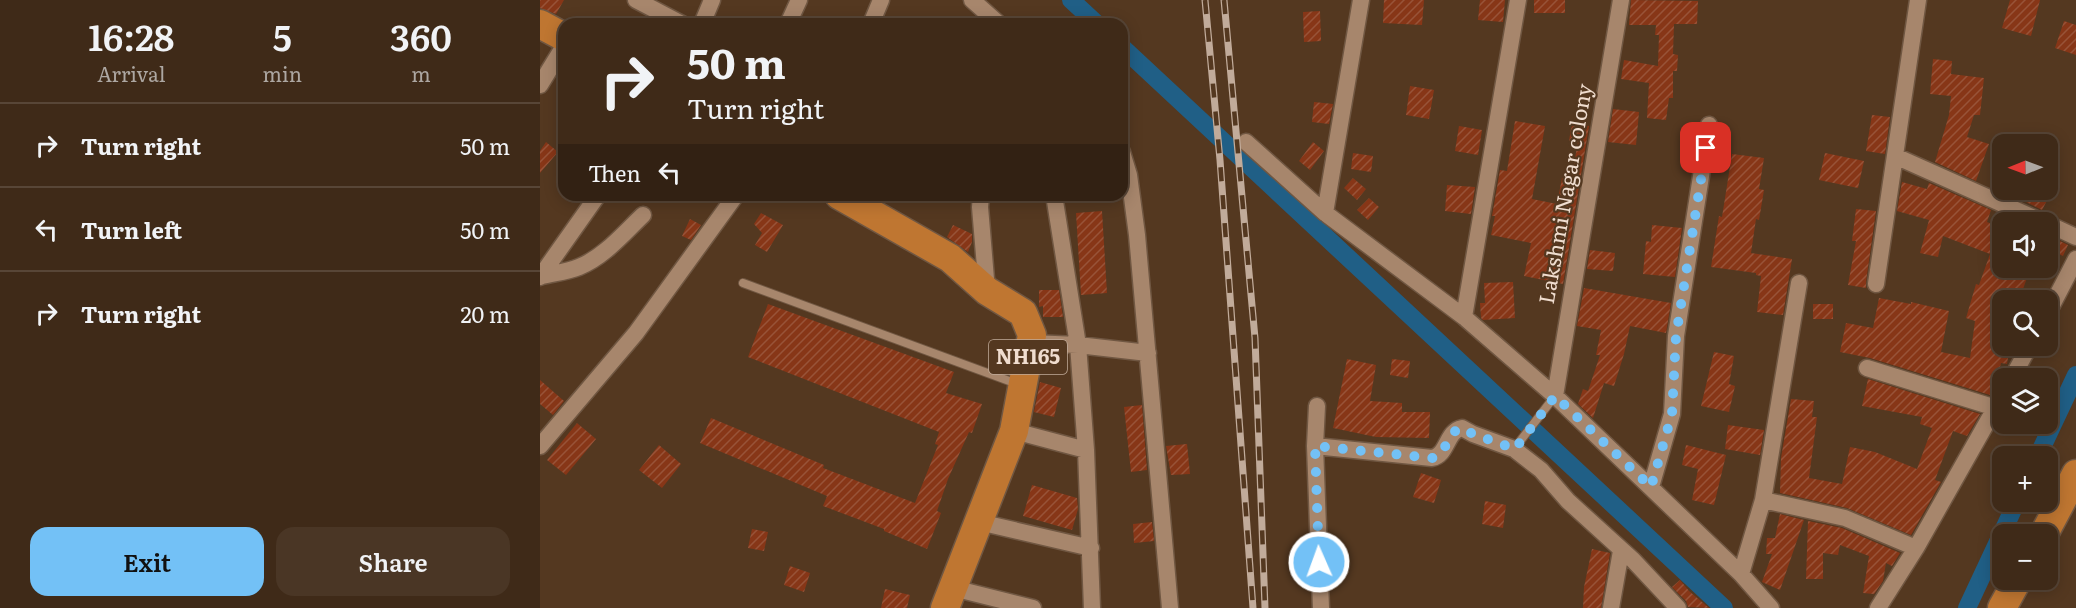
<!DOCTYPE html>
<meta charset="utf-8">
<style>
body{margin:0;font-family:Literata,serif;background:#4a3625;color:#f1f3f6;height:100vh;display:flex;flex-direction:column;font-size:22px;white-space:nowrap}
*{box-sizing:border-box;margin:0}
p{font-size:20px;color:#ada7a2}
.icon{flex:none;width:33px;height:33px;fill:none;stroke:currentColor;stroke-width:2;stroke-linecap:round;stroke-linejoin:round}
.map{position:relative;flex:1;overflow:hidden}
.details{display:flex;flex-direction:column;background:#3f2a18;width:540px}
.details>*{flex:none}
.banner{position:absolute;left:18px;top:18px;width:570px;height:183px;border-radius:18px;box-shadow:0 3px 15px #0003,0 0 0 2px #584637;background:#3f2a18;color:#f1f3f6;overflow:hidden}
.needle{width:39px;rotate:269deg}
.buttons{position:absolute;left:1452px;top:134px;display:grid;gap:12px}
.buttons a{display:grid;place-items:center;width:66px;height:66px;border-radius:12px;background:#3f2a18;box-shadow:0 3px 15px #0003,0 0 0 2px #584637;font-size:30px}
.pin{position:absolute;display:grid;place-items:center;width:51px;height:51px;color:#fff;margin:-26px;border-radius:12px;box-shadow:0 3px 9px #0006}
.me{position:absolute;width:66px;margin:-33px;rotate:358deg;stroke-linejoin:round;filter:drop-shadow(0 0 4px #0008)}
.turn{display:flex;align-items:center;gap:21px;height:126px;padding:0 30px;font-size:27px}
.turn .icon{width:78px;height:78px;stroke-width:2.5}
.turn b{display:block;font-size:42px;line-height:51px}
.then{display:flex;align-items:center;height:57px;padding:0 30px;background:#0003;gap:12px;font-size:22px}
.eta{display:flex;justify-content:space-evenly;align-items:center;height:102px;text-align:center}
.eta b{font-size:36px;font-weight:600;line-height:42px}
.primary-button{display:flex;gap:12px;margin-top:auto;padding:12px 30px}
.primary-button a{flex:1;height:69px;border-radius:18px;background:#73c1f6;color:#111;font-size:24px;font-weight:600;line-height:69px;text-align:center}
.primary-button a+a{background:#4a3625;color:#f1f3f6}
ul{padding:0;list-style:none}
li{display:flex;align-items:center;gap:18px;height:84px;padding:0 30px;border-top:2px solid #584637}
li div{flex:1}
li b{display:block;font-size:22px}
li em{font-style:normal}
main{display:flex;flex:1;min-height:0}
.map>svg:first-child{display:block}
</style>
<main>
<section class="details">
<div class="eta">
<div><b>16:28</b><p>Arrival</p></div>
<div><b>5</b><p>min</p></div>
<div><b>360</b><p>m</p></div>
</div>
<ul>
<li><svg class="icon" aria-label="right" viewBox="0 0 24 24"><path d="M7 20v-9h11M14 6l5 5-5 5"/></svg><div><b>Turn right</b></div><em>50 m</em></li>
<li><svg class="icon" aria-label="left" viewBox="0 0 24 24"><path d="M17 20v-9H6M10 6l-5 5 5 5"/></svg><div><b>Turn left</b></div><em>50 m</em></li>
<li><svg class="icon" aria-label="right" viewBox="0 0 24 24"><path d="M7 20v-9h11M14 6l5 5-5 5"/></svg><div><b>Turn right</b></div><em>20 m</em></li>
</ul>
<div class="primary-button"><a>Exit</a><a>Share</a></div>
</section>
<div class="map">
<svg width="1536" height="608" viewBox="0 0 1536 608">
<defs>
<pattern id="building-hatch" width="6" height="6" patternUnits="userSpaceOnUse" patternTransform="scale(1.5)"><rect width="6" height="6" fill="#873617"/><path d="M-1 1l2-2M0 6l6-6M5 7l2-2" fill="none" stroke="#985338"/></pattern>
</defs>
<rect width="100%" height="100%" fill="#543820"/>
<g fill="none" stroke-linecap="round" stroke-linejoin="round">
<!-- canal -->
<path stroke="#205f86" stroke-width="18" d="M531,0l26,24
M582,47l602,561
M1498,456l38,-81
M1427,608l50,-107"/>
</g>
<!-- building -->
<path fill="url(#building-hatch)" d="M0,0h24l-8,14 -16,-6z
M844,0h40l-2,25 -39,-2z
M940,0h25l-2,22 -25,-2z
M994,0h31v13h-31z
M1091,0l67,1 -1,23h-23l-1,30 5,1 -1,16h-4v27h-4l-3,22 -19,-2 2,-35 -28,-4 3,-19 34,6 1,-31h-4l1,-10h-27z
M1470,0h30l-9,36 -29,-8z
M780,11l1,30 -17,1 -1,-30z
M1524,21l12,4v30l-21,-7z
M1393,59l19,2 -1,13 33,4 -4,37h-6l-7,22 22,7 -13,37 -41,-19 14,-47 2,-19 -21,-2z
M870,86l24,4 -5,29 -23,-4z
M774,102l19,2 -4,20 -17,-2z
M1073,109l26,3 -3,33 -28,-3z
M1332,115l18,2 -5,37 -19,-3z
M975,121l30,5 -13,73 25,5 5,-26 9,2 7,-38 -9,-1 3,-18 17,3 -26,158 -39,-8 7,-33 -40,-8 4,-19h-3l8,-46 7,1z
M919,126l23,4 -4,25 -23,-4z
M6,142l12,10 -18,21v-22z
M773,142l11,9 -14,19 -11,-9z
M813,153l20,3 -2,16 -20,-3z
M1285,153l39,8 -6,27 -39,-8z
M1192,154l32,4 -5,31 5,1 -5,30 -3,-1 -5,34 41,6 -9,56 -26,-3 4,-36 -5,-1v-2l-45,-6 8,-51 3,1z
M813,178l13,11 -9,11 -13,-12z
M1362,182l25,7 2,-6 62,27 -4,12 13,5 2,-2v42h29l-12,33h-17v45h8l-3,19 -6,-1 -6,25 -5,7 -120,-37 -30,-6 6,-29 27,5 6,-30 32,6v-2l38,9 -8,41 29,6 5,-37 -9,-3 10,-34 3,1 11,-31 -47,-18 -5,21 -18,-4 9,-33 -32,-9z
M907,185l28,2 -4,27 -26,-3z
M1461,189h52l-11,21z
M829,198l10,9 -11,13 -11,-10z
M1316,209l20,2 -10,71v6l-18,-3 8,-44h-4z
M562,211l5,82 -26,2 -5,-82z
M221,213l22,12 -16,27 -12,-7 7,-12 -8,-9z
M150,219l11,6 -10,15 -9,-4z
M413,225l19,9v8l-4,10 -21,-15z
M1112,225l30,3 -7,49 -32,-3 3,-33 5,1z
M1508,235l20,10 -5,11 -15,-7z
M1050,250l25,3 -2,18 -26,-2z
M973,282l2,36 -32,2 -2,-2 -1,-15h5l-1,-20z
M1044,288l87,15 -5,30 -36,-7 -6,28 -10,32 -10,-3 -11,35 -15,-14 5,-15 5,2 12,-36h-4l5,-25 -24,-4z
M499,290h20l4,27h-20v-11l-4,1z
M228,304l186,68 -8,21 36,11 -10,29 -3,-1 -21,47 -11,32 4,2 -14,36 -43,-18v-2l-61,-23 4,-10 -127,-53 11,-25 113,47 -1,3 92,35 23,-58 -3,-1 4,-12 -191,-75z
M1273,304h20v15h-20z
M1174,352l20,4 -5,28 6,2 -6,26 -28,-6z
M807,359l29,6 -6,36 32,2v9h28l-1,26 -53,-1 -43,-9z
M852,359l18,2 -2,17 -18,-3z
M1328,379l112,35 -13,22 -14,-5 -18,49 6,2 -30,53 -64,-27 -67,-15 1,-35 10,-59 23,2 -2,16h5l-8,61 33,6 8,-37 25,5 42,17 15,-41 -12,-4 2,-7 -60,-11z
M0,380l24,21 -11,14 -13,-11z
M500,382l21,6 -7,29 -20,-5z
M602,405l5,65 -16,2 -7,-65z
M37,423l19,16 -30,36 -19,-15z
M1188,425l36,5 -4,25 -35,-6z
M647,444l3,30 -19,1 -5,-29z
M119,445l22,19 -19,24 -23,-18z
M1146,445l40,10 -12,50 -22,-5 6,-31 -16,-4z
M881,473l20,7 -7,23 -21,-6z
M492,485l45,13 1,11 -6,21 -49,-14z
M945,501l21,4 -3,23 -21,-4z
M1240,514l24,6 -24,70 -18,-8 10,-28h-6l1,-16h8z
M1268,521l34,7 58,25 -8,13 -6,-3 -3,18 -9,13 -11,-1 6,-37 -29,-11 -2,10 -15,-2v26h-17z
M612,522l2,19 -20,2 -1,-19z
M212,529l16,3 -4,19 -16,-3z
M1052,549l18,4 -9,55h-18l1,-21z
M250,566l20,7 -6,19 -20,-7z
M1140,580l9,11 20,17 -21,-1 -2,-6 -14,-14z
M345,589l25,6 -3,13h-26z"/>
<g fill="none" stroke-linecap="round" stroke-linejoin="round">
<!-- lane casing -->
<g stroke="#705742" stroke-width="10">
<path id="lane" d="M203,283l277,102
M974,449l41,-53"/>
</g>
<!-- street casing -->
<g stroke="#705742" stroke-width="19">
<path id="street" d="M96,0l46,24
M432,0l27,24
M162,24l10,-24
M248,24l11,-24
M331,24l10,-24
M0,85l24,-39
M706,142l79,71 139,104 91,79 186,178 30,34
M582,152l7,23 8,60 33,373
M1355,156l148,66
M441,195l-1,12 7,84
M514,195l24,150 8,105 6,158
M785,213l36,-213
M1508,224l28,13
M2,276c12,-3 25,-4 37,-9 25,-10 45,-34 64,-52
M0,277l58,-82
M1336,284l42,-284
M1508,313l28,-54
M924,317l54,-317
M491,343l47,2 70,8
M1327,368l129,40
M1472,378l18,-33
M1015,396l66,-396
M777,406l-2,40 6,162
M474,431l72,19
M0,446l96,-113 100,-138
M775,446l117,12c16,-3 14,-27 30,-30l11,6 41,15 27,21 27,31 65,59 45,48
M1111,487l21,-73 4,-78 33,-211
M1223,500l82,18 71,30
M439,522l112,26
M1201,574l22,-74 36,-217
M413,588l80,20
M1071,608l10,-57
M1338,608l38,-60 86,-152"/>
</g>
<!-- highway casing -->
<g stroke="#705742" stroke-width="31">
<path id="highway" d="M0,24l24,13
M299,195l111,63 37,33 36,22 9,22 -18,96 -69,177
M1504,534l32,-60
M1462,608l16,-29"/>
</g>
<!-- lane -->
<use href="#lane" stroke="#a7866c" stroke-width="8"/>
<!-- street -->
<use href="#street" stroke="#a7866c" stroke-width="16"/>
<!-- highway -->
<use href="#highway" stroke="#bf7631" stroke-width="28"/>
<!-- rail casing -->
<g stroke="#c1ab9a" stroke-width="7">
<path id="rail" d="M665,0l15,160 33,448
M684,0l31,338 10,270"/>
</g>
<!-- rail -->
<use href="#rail" stroke="#543820" stroke-width="4.5" stroke-dasharray="14" stroke-linecap="butt"/>
</g>
<g fill="none" stroke-linecap="round" stroke-linejoin="round">
<!-- route -->
<path stroke="#73c1f6" stroke-width="10" stroke-dasharray="0 18" d="M779,562l-4,-116 117,12c16,-3 14,-27 30,-30l11,6 42,15 40,-53 96,91 21,-73 4,-78 30,-188"/>
</g>
<g text-anchor="middle" stroke-width="4.5" stroke-linejoin="round" paint-order="stroke">
<!-- shield labels -->
<rect fill="#543820" stroke="#c1ac9a" stroke-width="1.5" x="449" y="340" width="78" height="34" rx="4.5"/>
<g font-size="20" font-weight="bold" fill="#f0ddcf">
<text x="488" y="364">NH165</text>
</g>
<!-- street labels -->
<g font-size="21" fill="#f0ddcf" stroke="#543820">
<text transform="translate(1026 194) rotate(-80)" y="7">Lakshmi Nagar colony</text>
</g>
</g>
</svg>
<div class="buttons">
<a><svg class="needle" viewBox="-14 -14 28 28"><path d="M0-13l5 13h-10z" fill="#e53935"/><path d="M0 13l5-13h-10z" fill="#ada7a2"/></svg></a>
<a><svg class="icon" aria-label="sound" viewBox="0 0 24 24"><path d="M4 9h4l5-4v14l-5-4H4zM17 9q2 3 0 6"/></svg></a>
<a><svg class="icon" aria-label="search" viewBox="0 0 24 24"><circle cx="10" cy="10" r="6"/><path d="M15 15l6 6"/></svg></a>
<a><svg class="icon" aria-label="layers" viewBox="0 0 24 24"><path d="M12 4l9 5-9 5-9-5zM3 14l9 5 9-5"/></svg></a>
<a>+</a>
<a>−</a>
</div>
<div class="pin" style="left:1166px;top:148px;background:#d93025"><svg class="icon" aria-label="arrive" viewBox="0 0 24 24"><path d="M6 21V4h12l-3 4 3 4H6"/></svg></div>
<svg class="me" style="left:779px;top:562px" viewBox="-20 -20 40 40"><circle r="17" fill="#73c1f6" stroke="#fff" stroke-width="3"/><path d="M0-11L8 9 0 5-8 9z" fill="#fff"/></svg>
<div class="banner">
<div class="turn"><svg class="icon" aria-label="right" viewBox="0 0 24 24"><path d="M7 20v-9h11M14 6l5 5-5 5"/></svg><div><b>50 m</b>Turn right</div></div>
<div class="then">Then<svg class="icon" aria-label="left" viewBox="0 0 24 24"><path d="M17 20v-9H6M10 6l-5 5 5 5"/></svg></div>
</div>
</div>
</main>
